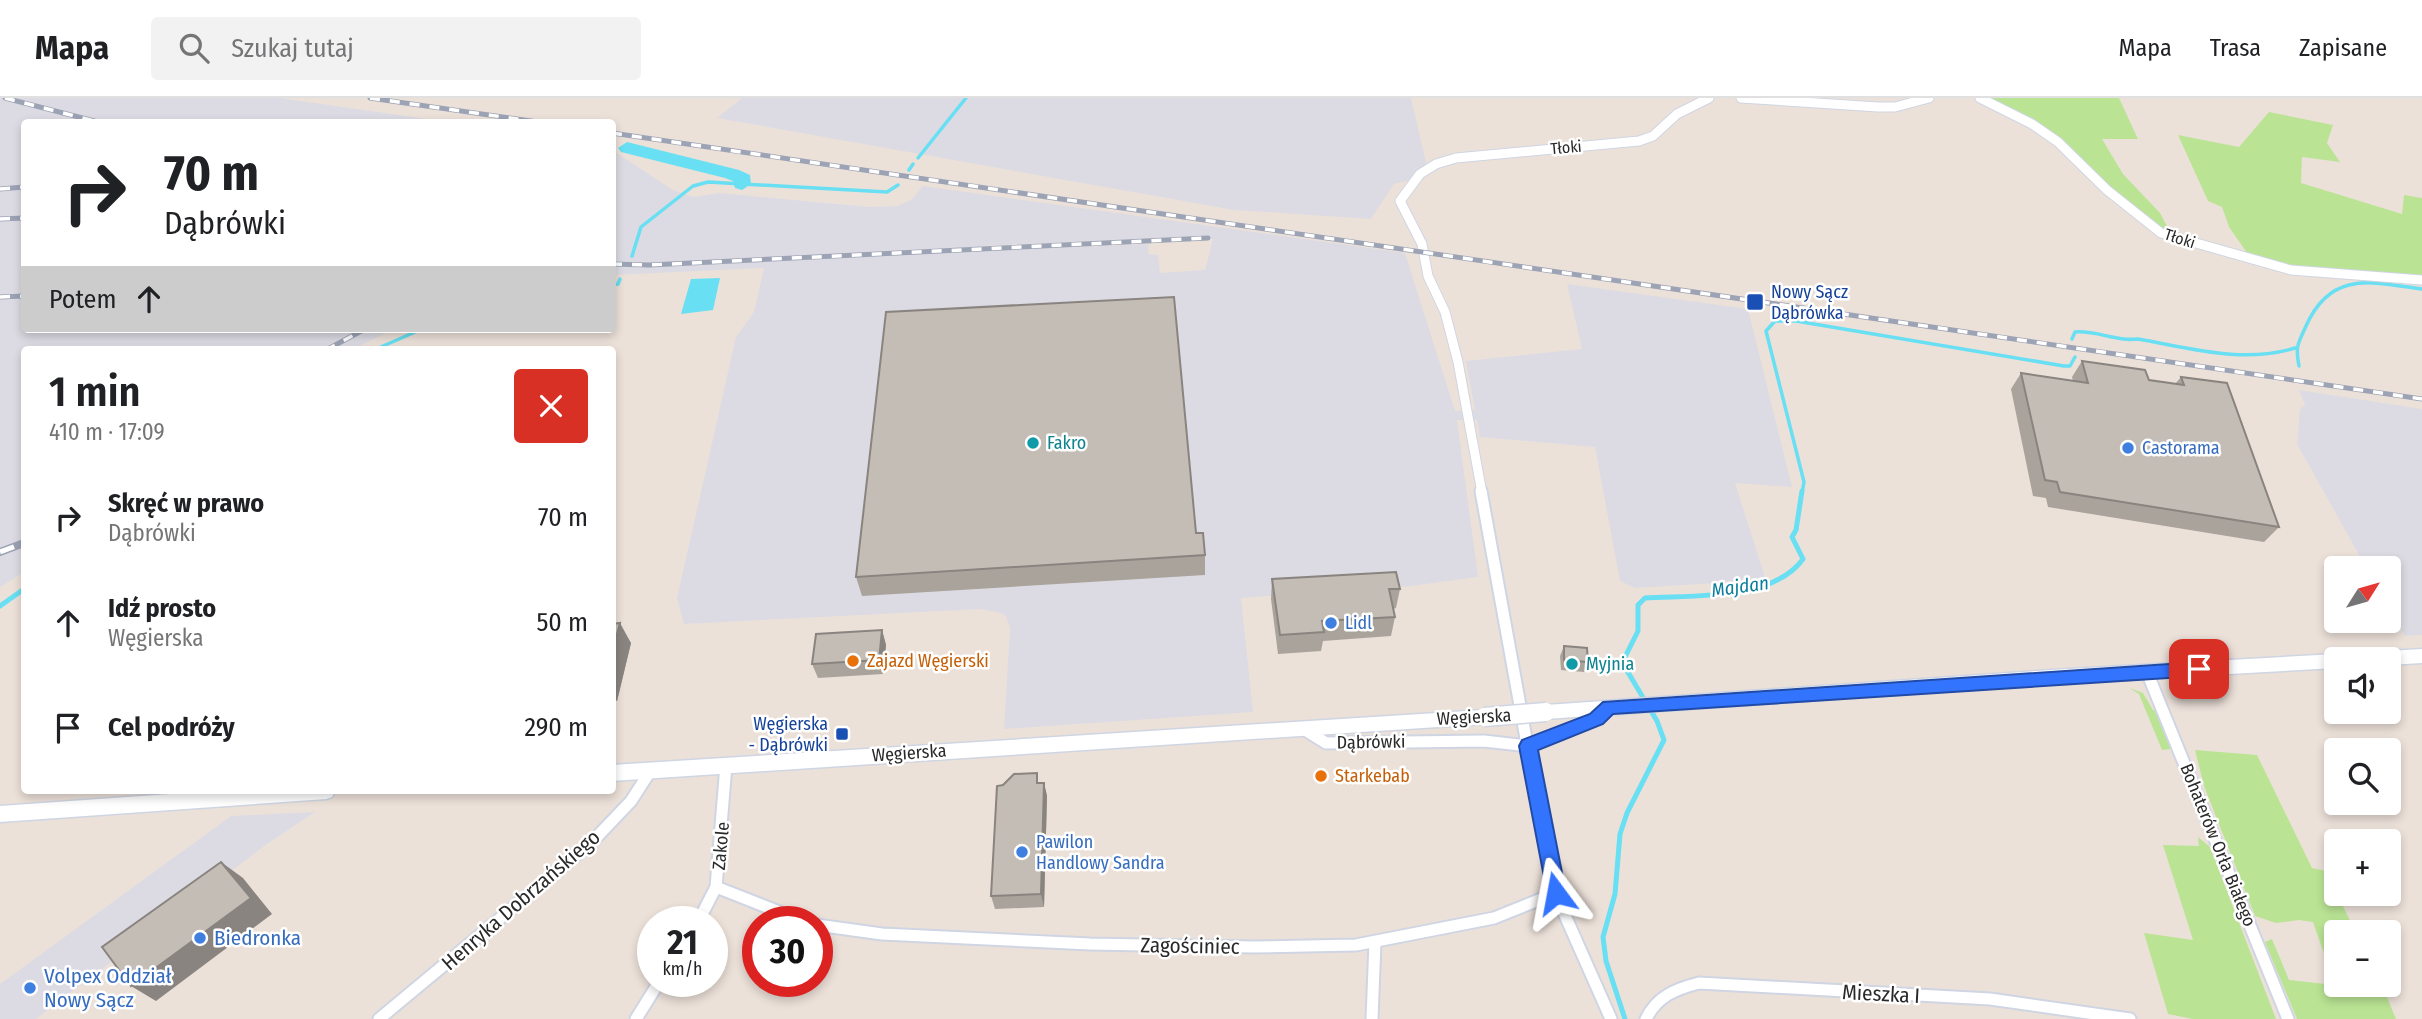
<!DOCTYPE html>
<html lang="pl">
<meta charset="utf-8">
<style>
body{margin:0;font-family:"Fira Sans Condensed",sans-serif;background:#f2f2f2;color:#202124;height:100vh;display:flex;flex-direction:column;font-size:26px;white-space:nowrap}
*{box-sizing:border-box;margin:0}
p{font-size:23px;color:#757577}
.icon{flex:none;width:38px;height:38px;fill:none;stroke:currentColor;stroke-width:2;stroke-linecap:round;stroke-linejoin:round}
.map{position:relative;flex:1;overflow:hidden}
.details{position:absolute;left:21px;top:248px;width:595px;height:448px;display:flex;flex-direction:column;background:#fff;border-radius:7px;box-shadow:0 4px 10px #0003}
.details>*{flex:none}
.banner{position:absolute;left:21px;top:21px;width:595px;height:214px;border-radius:7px;box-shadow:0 4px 10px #0003;background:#fff;color:#202124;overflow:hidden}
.needle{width:46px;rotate:53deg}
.tools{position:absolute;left:2324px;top:458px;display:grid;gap:14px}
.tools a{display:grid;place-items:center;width:77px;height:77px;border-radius:7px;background:#fff;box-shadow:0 4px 10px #0003;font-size:35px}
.speed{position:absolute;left:637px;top:808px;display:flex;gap:14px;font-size:35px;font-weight:700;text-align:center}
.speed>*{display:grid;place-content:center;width:91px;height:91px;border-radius:50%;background:#fff;box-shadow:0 4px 10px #0003;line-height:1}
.speed small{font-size:18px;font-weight:400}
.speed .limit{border:10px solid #d22;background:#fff;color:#111}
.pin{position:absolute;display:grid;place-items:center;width:60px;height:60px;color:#fff;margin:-30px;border-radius:14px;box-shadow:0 4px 10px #0006}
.me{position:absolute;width:77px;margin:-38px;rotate:347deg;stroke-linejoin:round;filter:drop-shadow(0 0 5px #0008)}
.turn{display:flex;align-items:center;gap:24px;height:147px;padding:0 28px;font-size:32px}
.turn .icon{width:91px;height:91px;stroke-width:2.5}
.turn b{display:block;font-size:49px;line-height:60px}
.then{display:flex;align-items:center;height:66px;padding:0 28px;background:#0003;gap:14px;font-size:26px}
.round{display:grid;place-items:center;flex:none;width:74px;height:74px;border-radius:7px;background:#f2f2f2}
.overview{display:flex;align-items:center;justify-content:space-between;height:119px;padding:0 28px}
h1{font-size:42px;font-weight:600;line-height:52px}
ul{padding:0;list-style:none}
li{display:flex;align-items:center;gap:21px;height:105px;padding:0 28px}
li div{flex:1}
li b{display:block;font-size:26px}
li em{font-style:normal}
header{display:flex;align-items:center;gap:42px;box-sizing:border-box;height:98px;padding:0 35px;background:#fff;border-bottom:2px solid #e0e0e0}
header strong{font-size:33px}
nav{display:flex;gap:38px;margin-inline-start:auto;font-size:24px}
.search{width:490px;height:63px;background:#f2f2f2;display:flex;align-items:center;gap:18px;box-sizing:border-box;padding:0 24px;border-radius:7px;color:#757577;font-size:26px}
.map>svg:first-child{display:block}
</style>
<header>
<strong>Mapa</strong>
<div class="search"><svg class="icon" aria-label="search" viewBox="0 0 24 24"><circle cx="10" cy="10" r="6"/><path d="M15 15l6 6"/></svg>Szukaj tutaj</div>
<nav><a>Mapa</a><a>Trasa</a><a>Zapisane</a></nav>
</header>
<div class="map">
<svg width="2422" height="921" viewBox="0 0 2422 921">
<rect width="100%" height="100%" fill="#ece1d9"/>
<!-- industrial -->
<path fill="#dcdbe3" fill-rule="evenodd" d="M0,0h280l167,24h-423v207h369l-41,21h-328v222l-24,15z
M742,0h669l18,77 -35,9 -23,35 -137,-9 -517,-92z
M612,52l61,40 20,7 27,-4 149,14 28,-1 14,-6 12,-14 482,67 50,158 20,-1 -9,-49 116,-12 -15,-65 181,25 44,178 -57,-4 31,97 -131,8 -15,-7 -25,-134 -115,-10 -3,-17h-20l21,157 -67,9 -170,12 12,114 -249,17 6,-101 -4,-12 -5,-3 -20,-4 -297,15 -7,-26 59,-261 18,-25 10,-44 -151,7zM1164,140l49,1 -8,31 -45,3 -2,-18 -10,-1 1,-10 -169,7v-5z
M2299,292l123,19v226l-17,1 -16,-28v-39h-22l-70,-125 3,-35 5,-4z
M315,714l-48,32 -231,175h-36v-35l231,-168z"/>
<!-- green -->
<path fill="#bae494" d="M1986,0h133l19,41h-36l21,35 37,39 9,17h-8l-40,-30 -61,-59z
M2269,14l64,13 -6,18 13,19 -38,-5 -1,26 101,31 2,-19 18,3v77l-99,-4 -73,-14 -21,-30 -7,-20 -14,-6 -30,-66 61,12z
M2129,590l14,5 10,17 4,1 14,38 -9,1 -23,-56z
M2195,652l62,5 55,113 14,3 30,62h-20v52h46l14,34h-99l-32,-77 7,-3 17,41 46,5 -22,-63 -14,-2 -23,3 -21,-7 -51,-130z
M2198,739l12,10 66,172h-83l-25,-5 -24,-81 49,7 -30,-95 36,1z"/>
<!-- water -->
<path fill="#68dff2" d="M720,180l-7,32 -32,4 10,-35z"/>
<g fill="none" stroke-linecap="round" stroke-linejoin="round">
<!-- stream-far1 -->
<path stroke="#68dff2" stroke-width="3.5" d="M918,60l48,-60
M909,72l4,-6
M632,158l9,-29 52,-41 15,-4 179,10 11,-7
M612,187l6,-1 2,-5
M2072,241l3,-7c22,-2 41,10 63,7 52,9 105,25 157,9
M374,252l48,-21
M2299,268c-4,-20 -1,-22 7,-40 25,-56 65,-44 116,-37
M1802,395l2,-11 -38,-151 9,-10h21l268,45h6l5,-9"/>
<!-- stream -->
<path stroke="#68dff2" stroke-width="5" d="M0,508l24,-17
M1625,921l-19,-58 -3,-24 12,-43 5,-60 7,-21 37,-73 -7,-19 -31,-52 -1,-12 13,-26v-26l7,-7c47,-3 128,3 158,-39l-11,-22 4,-7 6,-39"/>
<!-- river -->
<path fill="#68dff2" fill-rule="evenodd" d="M627,44l112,28 11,5 1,9 -9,6 -7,-2 -2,-7 -8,-3 -104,-26 -3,-4z"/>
<!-- street-far1 casing -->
<g stroke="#cfd5e2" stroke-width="11">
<path id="street-far1" d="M1741,0l137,9h17l34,-9
M1980,0l52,26 26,18 49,48 54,43 130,37 131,10
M1482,395l-24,-131 -13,-50 -17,-36 -6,-32 -22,-43 20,-27 16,-10 20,-6 183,-17 14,-5 24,-22 32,-16"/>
</g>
<!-- street casing -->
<g stroke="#cfd5e2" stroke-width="15">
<path id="street" d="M1481,393l70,385 13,37 47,106
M2147,574l141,347
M1302,630l24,15 158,-2 44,5 68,-27 13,-12
M716,789l89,35
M698,824l18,-35 10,-122
M817,827l65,9 208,10 164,3 102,-2 138,-27 62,-25
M379,921l213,-177 39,-41 20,-31
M636,921l23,-37
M1372,921l3,-77
M1646,921c11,-23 30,-30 53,-36l291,16 140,20"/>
</g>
<!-- secondary casing -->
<g stroke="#cfd5e2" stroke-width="3">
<path id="secondary" d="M2422,551v14l-33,2v-5h-42l2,-5 6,-2z
M2336,556l8,6h-8v8l-285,16 -505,35 -6,-2 -3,-5 3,-5 6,-2 505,-35z
M1484,612l6,2 3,5 -3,5 -6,2 -872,57v-16z
M212,693h123l-3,6 -6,2 -326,23v-16z"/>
</g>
<!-- street-far1 -->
<use href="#street-far1" stroke="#fff" stroke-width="9"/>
<!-- street -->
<use href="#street" stroke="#fff" stroke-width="11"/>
<!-- secondary -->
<use href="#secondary" fill="#fff" fill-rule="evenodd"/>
<!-- rail-far1 casing -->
<g stroke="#9ca3b4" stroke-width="5">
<path id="rail-far1" d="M5,0l93,24
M370,0l168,24
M612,35l1810,266
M0,91l24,-2
M0,121l24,-1
M612,166l37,1 559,-27
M0,199l24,-1
M326,252l39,-21"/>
</g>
<!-- rail casing -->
<g stroke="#9ca3b4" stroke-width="8">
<path id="rail" d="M0,454l24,-9"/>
</g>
<!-- rail-far1 -->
<use href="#rail-far1" stroke="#fff" stroke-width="3.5" stroke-dasharray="10" stroke-linecap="butt"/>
<!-- rail -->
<use href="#rail" stroke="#fff" stroke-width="5" stroke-dasharray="15" stroke-linecap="butt"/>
<!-- secondary-bridge casing -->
<g stroke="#cfd5e2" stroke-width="21" stroke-linecap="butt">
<path id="secondary-bridge" d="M1484,619l62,-5"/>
</g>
<!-- secondary-bridge -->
<use href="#secondary-bridge" stroke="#fff" stroke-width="18"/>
</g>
<!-- wall -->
<path fill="#a9a39c" d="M2082,263l67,19 26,4 6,-7 98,150 -15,15 -216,-35 -2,-9 -13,-2 -22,-107 10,-16 52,8 -1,-4z
M1196,435l9,22v20l-343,21 -6,-19z
M1272,481l128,10 -4,19 -3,1 2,8 -4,19 -68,5 -2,10 -43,3 -7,-55z
M612,526l19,19 -14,58h-5z
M882,532l4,15 -3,29 -65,4 -6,-14z
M1564,548l24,16 -4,10 -23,-2 -1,-14z
M1039,685h5l3,13 -3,111 -49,2 -4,-13z"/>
<!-- shaded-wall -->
<path fill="#89847f" d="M620,525l11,20 -14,58 -5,-8v-41z
M882,532l4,15 -3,29 -4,-14z
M1044,685l3,13 -3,111 -3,-13z
M221,764l22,16 29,36 -116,87 -25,-15z"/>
<!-- building -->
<path fill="#c4bdb5" stroke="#89847f" stroke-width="2" d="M1174,199l22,236h7l2,22 -349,22 30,-265z
M2082,263l63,9 4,10 35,5 -3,-8 46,6 52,144 -219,-35 -3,-10 -12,-2 -24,-107 67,10z
M1396,474l4,17h-11l6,28 -73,4 2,11 -44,3 -8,-56z
M620,525l-8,29v-28z
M882,532l-3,30 -67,4 4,-30z
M1564,548l23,2 1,14 -24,-2z
M1037,675v10h7l-3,111 -50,2 6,-110 6,-1 11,-11z
M221,764l30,36 -120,88 -29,-39z"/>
<!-- route -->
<path fill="#3374ff" stroke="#214ba6" stroke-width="2" d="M2199,564l6,2 3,5 -3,5 -6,2 -586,38 -10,10 -65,26 28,143 -3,7 -7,2 -6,-2 -3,-7 -28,-147 3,-6 68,-26 13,-12z"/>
<!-- markers -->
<g fill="#1a4fb4" stroke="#fff" stroke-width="2.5">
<rect x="1746" y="195" width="18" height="18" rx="3.5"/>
<rect x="835" y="629" width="14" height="14" rx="3.5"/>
</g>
<g fill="#0f9aa8" stroke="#fff" stroke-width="2.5">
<circle cx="1033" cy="345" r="7"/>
<circle cx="1572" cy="566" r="7"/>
</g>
<g fill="#3f7fe0" stroke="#fff" stroke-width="2.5">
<circle cx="2128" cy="350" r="7"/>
<circle cx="1331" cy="525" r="7"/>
<circle cx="1022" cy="754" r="7"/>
<circle cx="200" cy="840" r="7"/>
<circle cx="30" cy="890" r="7"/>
</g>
<g fill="#e8710a" stroke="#fff" stroke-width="2.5">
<circle cx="853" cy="563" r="7"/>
<circle cx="1321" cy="678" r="7"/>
</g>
<g text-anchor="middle" stroke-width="5" stroke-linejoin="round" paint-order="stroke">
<!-- far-street labels -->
<g font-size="16" fill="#292929" stroke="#fff">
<text transform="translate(1566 49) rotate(-5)" y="6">Tłoki</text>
<text transform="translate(2180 140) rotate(18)" y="6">Tłoki</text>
</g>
<!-- transit labels -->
<g font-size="18" fill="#164399" stroke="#fff" text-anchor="start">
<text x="1771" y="200">Nowy Sącz<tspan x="1771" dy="21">Dąbrówka</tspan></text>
<text x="828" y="632" text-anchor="end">Węgierska<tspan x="828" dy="21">- Dąbrówki</tspan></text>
</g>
<!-- culture labels -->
<g font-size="18" fill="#0d838f" stroke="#fff" text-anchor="start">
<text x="1047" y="351">Fakro</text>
<text x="1586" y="572">Myjnia</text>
</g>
<!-- shop labels -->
<g font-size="18" fill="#366cbe" stroke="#fff" text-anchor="start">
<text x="2142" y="356">Castorama</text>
<text x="1345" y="531">Lidl</text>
<text x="1036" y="750">Pawilon<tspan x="1036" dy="21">Handlowy Sandra</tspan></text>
</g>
<!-- food labels -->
<g font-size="18" fill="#c56008" stroke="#fff" text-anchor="start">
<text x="867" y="569">Zajazd Węgierski</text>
<text x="1335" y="684">Starkebab</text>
</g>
<!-- street labels -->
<g font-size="18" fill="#292929" stroke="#fff">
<text transform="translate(1474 619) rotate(-3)" y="6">Węgierska</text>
<text transform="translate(1371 644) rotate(-1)" y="6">Dąbrówki</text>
<text transform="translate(909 655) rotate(-4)" y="6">Węgierska</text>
<text transform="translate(2218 747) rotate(68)" y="6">Bohaterów Orła Białego</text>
<text transform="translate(721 748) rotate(-85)" y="6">Zakole</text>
</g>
<!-- water labels -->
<g font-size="19" font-style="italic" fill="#097d9c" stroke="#fff">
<text transform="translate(1740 488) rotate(-8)" y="7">Majdan</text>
</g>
<!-- near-street labels -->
<g font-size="21" fill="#292929" stroke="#fff">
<text transform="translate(521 802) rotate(-41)" y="7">Henryka Dobrzańskiego</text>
<text transform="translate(1190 848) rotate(1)" y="7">Zagościniec</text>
<text transform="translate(1881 896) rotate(3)" y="7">Mieszka I</text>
</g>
<!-- near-shop labels -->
<g font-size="21" fill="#366cbe" stroke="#fff" text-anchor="start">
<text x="214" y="847">Biedronka</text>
<text x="44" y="885">Volpex Oddział<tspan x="44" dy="24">Nowy Sącz</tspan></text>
</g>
</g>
</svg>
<div class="tools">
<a><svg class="needle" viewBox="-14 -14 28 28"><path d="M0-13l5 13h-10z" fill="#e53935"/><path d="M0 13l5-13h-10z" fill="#757577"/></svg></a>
<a><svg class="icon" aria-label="sound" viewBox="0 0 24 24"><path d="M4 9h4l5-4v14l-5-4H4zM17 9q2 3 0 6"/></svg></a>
<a><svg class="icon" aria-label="search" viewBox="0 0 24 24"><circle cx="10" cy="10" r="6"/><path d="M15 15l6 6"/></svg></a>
<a>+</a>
<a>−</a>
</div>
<div class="speed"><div>21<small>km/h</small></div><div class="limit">30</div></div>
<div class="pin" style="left:2199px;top:571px;background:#d93025"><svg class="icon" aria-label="arrive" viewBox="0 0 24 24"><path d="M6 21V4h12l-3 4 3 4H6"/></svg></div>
<svg class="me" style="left:1556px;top:795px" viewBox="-20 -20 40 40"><path d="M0-17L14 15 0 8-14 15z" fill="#3374ff" stroke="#fff" stroke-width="4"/></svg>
<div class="banner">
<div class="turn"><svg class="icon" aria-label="right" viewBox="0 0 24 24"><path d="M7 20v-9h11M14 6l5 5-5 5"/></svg><div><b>70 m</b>Dąbrówki</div></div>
<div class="then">Potem<svg class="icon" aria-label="ahead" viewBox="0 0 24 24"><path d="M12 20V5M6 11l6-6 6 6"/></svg></div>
</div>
<section class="details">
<div class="overview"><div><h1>1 min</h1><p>410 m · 17:09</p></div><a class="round" style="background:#d93025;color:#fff"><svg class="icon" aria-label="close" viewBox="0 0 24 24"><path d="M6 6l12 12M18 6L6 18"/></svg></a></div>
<ul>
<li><svg class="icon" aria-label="right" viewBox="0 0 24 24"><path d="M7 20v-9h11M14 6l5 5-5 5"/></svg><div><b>Skręć w prawo</b><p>Dąbrówki</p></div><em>70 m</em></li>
<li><svg class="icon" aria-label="ahead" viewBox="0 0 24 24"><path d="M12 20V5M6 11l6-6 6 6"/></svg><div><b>Idź prosto</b><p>Węgierska</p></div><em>50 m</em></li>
<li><svg class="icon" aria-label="arrive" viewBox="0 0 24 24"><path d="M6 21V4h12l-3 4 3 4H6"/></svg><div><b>Cel podróży</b></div><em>290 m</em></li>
</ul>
</section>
</div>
